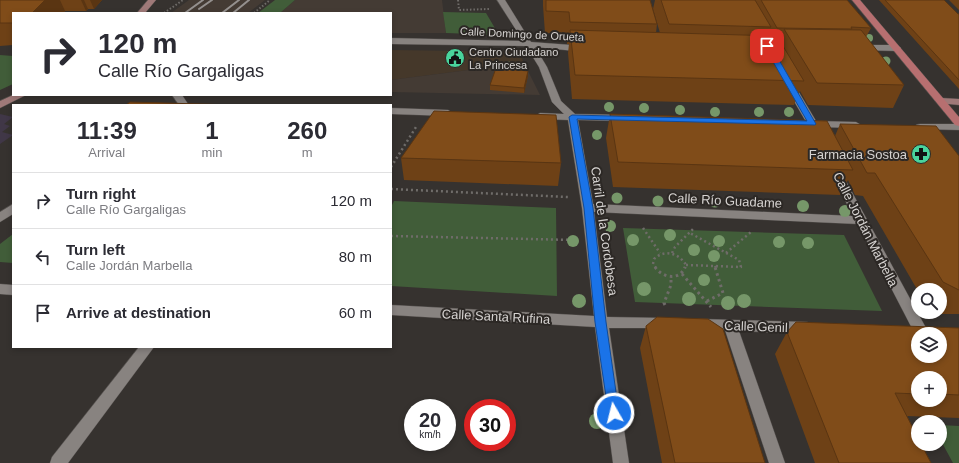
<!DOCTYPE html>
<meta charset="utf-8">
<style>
body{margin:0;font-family:Arial,sans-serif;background:#f2f2f3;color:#2b2b33;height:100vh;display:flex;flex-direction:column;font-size:15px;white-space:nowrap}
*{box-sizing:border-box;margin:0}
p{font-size:13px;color:#7c7c81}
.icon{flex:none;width:22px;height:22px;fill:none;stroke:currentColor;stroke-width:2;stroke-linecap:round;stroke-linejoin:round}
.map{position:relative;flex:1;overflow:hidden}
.side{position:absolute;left:12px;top:104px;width:380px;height:244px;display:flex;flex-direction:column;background:#fff;border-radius:0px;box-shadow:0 2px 6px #0003}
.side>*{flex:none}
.guide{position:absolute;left:12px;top:12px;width:380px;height:84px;border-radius:0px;box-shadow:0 2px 6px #0003;background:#fff;color:#2b2b33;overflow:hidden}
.controls{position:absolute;left:911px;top:283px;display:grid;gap:8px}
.controls a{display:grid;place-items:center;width:36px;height:36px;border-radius:50%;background:#fff;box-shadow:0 2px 6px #0003;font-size:20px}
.speed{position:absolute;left:404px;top:399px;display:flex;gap:8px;font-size:20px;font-weight:700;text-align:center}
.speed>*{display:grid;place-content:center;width:52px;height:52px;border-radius:50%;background:#fff;box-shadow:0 2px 6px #0003;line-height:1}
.speed small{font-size:10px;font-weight:400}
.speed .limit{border:6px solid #d22;background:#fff;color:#111}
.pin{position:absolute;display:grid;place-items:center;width:34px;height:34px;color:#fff;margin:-17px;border-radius:8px;box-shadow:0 2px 6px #0006}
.me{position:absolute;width:44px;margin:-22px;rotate:352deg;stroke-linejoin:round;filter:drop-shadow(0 0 3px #0008)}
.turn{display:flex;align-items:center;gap:14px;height:84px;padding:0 20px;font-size:18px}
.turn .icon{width:52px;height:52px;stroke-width:2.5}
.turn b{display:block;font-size:28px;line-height:34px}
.eta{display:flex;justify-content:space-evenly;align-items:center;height:68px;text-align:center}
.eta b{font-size:24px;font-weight:700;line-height:28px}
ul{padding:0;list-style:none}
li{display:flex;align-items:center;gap:12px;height:56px;padding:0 20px;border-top:1px solid #e1e1e2}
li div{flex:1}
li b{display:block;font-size:15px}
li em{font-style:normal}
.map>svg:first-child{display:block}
</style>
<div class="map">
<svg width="959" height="463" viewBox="0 0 959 463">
<rect width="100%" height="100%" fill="#36322f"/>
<!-- commercial -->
<path fill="#45382a" d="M391,50l128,2 5,11 -133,17z"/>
<!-- built -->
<path fill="#443b34" d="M189,0h76l-17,13h-77z
M295,0h147l4,33h-55v-20h-111z
M524,63l16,32 -149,-3v-12z"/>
<!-- education -->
<path fill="#403747" d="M0,114l13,3 -9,7 6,2 -8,6 11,3 -13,9z"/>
<!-- green -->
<path fill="#415d39" d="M275,0h20l-15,13h-22z
M443,12l43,1 13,22 -53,-2z
M0,55l13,1v28l-13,6z
M394,201l162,7 1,88 -166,-10v-79z
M623,228l221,7 38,76 -247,-9z
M13,234v29l-13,-1v-18z
M940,425l19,1v37h-6l-13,-24z"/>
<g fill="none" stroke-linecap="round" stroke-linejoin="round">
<!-- street casing -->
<g stroke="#524e4b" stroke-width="1">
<path id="street" d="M497,0h8l26,42 54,4 4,3 -4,3 -50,-5 12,20 14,34 14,13 51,1 5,3 -5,3 -48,-1 15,84 260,12 -21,-42 1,-2h8l85,156 2,4 -1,2h-9v3l-2,-1 -58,-112 -264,-12 13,105 58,1 5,1 2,4 -2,4 -5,1h-56l20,135h-16l-18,-136 -204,-12v-10l203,11 -12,-108 -14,-88 -28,-1 -5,-3 5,-3 24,1 -12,-12 -13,-35 -13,-21 -135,-2v-6l132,3z
M860,45h37l4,3 -4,3 -40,-1 -1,-2 1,-2z
M789,81l5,3 22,37 40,1 5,3 -5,3 -37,-1 2,3 -1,2h-8l-28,-48z
M172,95h10l6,9 -9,1z
M391,108l57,2 5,3 -5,3 -57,-2z
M920,124h39v6l-43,-1 -1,-2 1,-2z
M13,204v10l-13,8v-10z
M0,284l13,1v10l-13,-1z
M700,319l107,3 5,2 2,4 -2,4 -5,2 -68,-3 46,132h-16l-44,-133 -30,-2 -2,-4 2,-4z
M139,347h15l-86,116h-18l2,-6z"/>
</g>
<!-- secondary casing -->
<g stroke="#524e4b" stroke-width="1">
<path id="secondary" d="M148,0h8l-11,13h-8z
M13,95h13l-26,13v-7z
M941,98l18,1v6l-21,-2 -2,-2 2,-2z"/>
</g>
<!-- primary casing -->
<g stroke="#524e4b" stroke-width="1">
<path id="primary" d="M852,0h8l99,117v9l-4,-1z"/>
</g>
<!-- path-far2 -->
<path stroke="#6f6c69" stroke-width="2" stroke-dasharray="1.5 2" stroke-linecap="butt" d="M458,0l1,10 30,-1
M164,13l19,-13
M254,13l16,-13"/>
<!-- path-far1 -->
<path stroke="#6f6c69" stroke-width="2.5" stroke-dasharray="2 3" stroke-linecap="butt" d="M391,167l25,-40
M391,189l177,8
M643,228l17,25
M391,236l184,4
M672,253l3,-6 18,-18
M726,253l25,-21
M686,265l55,2 -2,-7 -49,-27
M715,266l1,2
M656,268l-3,-4 1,-5c10,-10 25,-6 32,6l-1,3"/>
<!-- path -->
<path stroke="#6f6c69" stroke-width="3" stroke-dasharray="2.5 3.5" stroke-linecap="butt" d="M655,267c7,11 25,14 30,0
M682,274l29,33
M707,301l16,-8 -8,-26
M665,305l-1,-2 7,-18v-8"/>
<!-- street -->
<use href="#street" fill="#888380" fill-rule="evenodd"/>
<!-- secondary -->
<use href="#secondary" fill="#9f7978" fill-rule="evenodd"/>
<!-- primary -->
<use href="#primary" fill="#b76f70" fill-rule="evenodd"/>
<!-- rail -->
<path stroke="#94908e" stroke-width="2" d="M199,9l13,-9
M185,13l18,-13
M222,13l17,-13
M233,13l16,-13"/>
</g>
<!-- trees -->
<g fill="#769769">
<circle cx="869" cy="38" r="4"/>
<circle cx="886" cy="61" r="4.5"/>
<circle cx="508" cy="66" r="4.5"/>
<circle cx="609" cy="107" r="5"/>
<circle cx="644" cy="108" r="5"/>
<circle cx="680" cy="110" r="5"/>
<circle cx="715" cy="112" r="5"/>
<circle cx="759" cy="112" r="5"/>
<circle cx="789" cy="112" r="5"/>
<circle cx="597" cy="135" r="5"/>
<circle cx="617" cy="198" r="5.5"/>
<circle cx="658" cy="201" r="5.5"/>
<circle cx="715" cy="202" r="5.5"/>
<circle cx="803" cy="206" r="6"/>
<circle cx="845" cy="211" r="6"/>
<circle cx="610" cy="226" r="6"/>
<circle cx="670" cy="235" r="6"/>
<circle cx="633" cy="240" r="6"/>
<circle cx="573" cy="241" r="6"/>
<circle cx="719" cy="241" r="6"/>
<circle cx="779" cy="242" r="6"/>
<circle cx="808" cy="243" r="6"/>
<circle cx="694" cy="250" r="6"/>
<circle cx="714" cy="256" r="6"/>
<circle cx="704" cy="280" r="6"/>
<circle cx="644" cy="289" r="7"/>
<circle cx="689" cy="299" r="7"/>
<circle cx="579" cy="301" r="7"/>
<circle cx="744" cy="301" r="7"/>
<circle cx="728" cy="303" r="7"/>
<circle cx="597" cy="421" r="8"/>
</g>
<!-- wall -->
<path fill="#6e4116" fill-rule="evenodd" d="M0,0h102l-8,9h-6l-2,2h-21l-1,2h-51v32l-13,1z
M543,0h107l7,24 -1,9h4l-7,-24 2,-9h192l24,28 -5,9 38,48 -11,23 -85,-3 -8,-14 -6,14 -222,-6 -4,-46 1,-9h-2v-10l-22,-1 -2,-27z
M879,0h65l14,14h1v75z
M949,0h10v10z
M528,71v5l-4,17 -34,-3v-5z
M610,114l225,22 5,-12 119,32v158h-17l-3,-2h1v-22h-22v1l-55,-95 -8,-1 -7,-15 -8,15 -227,-8 -7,-49z
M401,158l160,5 -3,23 -154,-6z
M646,326l119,137h-103l-22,-115z
M959,328v90l-52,-2 24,47h-116l-40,-109 12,-22zM918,378h22v22h-22z"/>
<!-- shaded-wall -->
<path fill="#5a3512" d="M45,0h15l5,11 -1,2h-32z
M81,0h3l4,9 -2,2z
M90,0h12l-8,9z
M528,71v5l-4,17v-5z"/>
<!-- building -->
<path fill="#804c19" stroke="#5a3512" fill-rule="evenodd" d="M0,0h45l-13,13h-19v10h-13z
M546,0h104l7,24 -87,-2 -1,-10 -23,-1z
M661,0h94l16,27 -102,-3z
M761,0h86l24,28 -20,-1 1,2 -75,-1z
M885,0h59l14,14h1v66z
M784,29l77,1 43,55 -87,-2z
M570,30l207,6 27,45 -229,-6z
M496,68l32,3 -4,17 -34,-3z
M130,102l104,3h-108z
M434,111l122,4 5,48 -160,-5z
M610,114l217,7 26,49 -235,-8z
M840,124l96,2 23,30v134l-16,-8 -68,-109h-8z
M657,317l51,2 15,10 42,134h-90l-29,-137z
M796,322l163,6v67l-19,-1v-16h-22v16l-23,-1 23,45v6h3l10,19h-92l-52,-131zM918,334h22v22h-22z"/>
<!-- route -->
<path fill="#1a73e8" stroke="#114b97" d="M765,44l6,2 45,78 -1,1 -238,-6 16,89 13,114 13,91 -1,4 -4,1 -5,-1 -14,-95 -11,-114 -15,-91 3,-2 235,6 -43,-75z"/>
<!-- icons -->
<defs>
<g id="civic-disc" transform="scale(1)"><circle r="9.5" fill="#49d49c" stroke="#2c2825"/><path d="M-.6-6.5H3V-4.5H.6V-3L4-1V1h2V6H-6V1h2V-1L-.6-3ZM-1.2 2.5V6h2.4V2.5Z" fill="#111"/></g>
<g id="pharmacy-disc" transform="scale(1)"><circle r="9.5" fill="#49d49c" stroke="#2c2825"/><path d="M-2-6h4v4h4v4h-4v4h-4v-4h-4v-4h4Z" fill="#111"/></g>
</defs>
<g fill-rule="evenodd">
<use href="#civic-disc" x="455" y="58"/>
<use href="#pharmacy-disc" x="921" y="154"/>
</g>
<g text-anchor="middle" stroke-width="4" stroke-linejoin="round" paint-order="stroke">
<!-- far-street labels -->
<g font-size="11" fill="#d6d3d1" stroke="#2c2825">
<text transform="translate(522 34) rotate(3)" y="4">Calle Domingo de Orueta</text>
</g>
<!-- far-poi labels -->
<g font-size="11" fill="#d6d3d1" stroke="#2c2825" text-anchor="start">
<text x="469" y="56">Centro Ciudadano<tspan x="469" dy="13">La Princesa</tspan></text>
</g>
<!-- poi labels -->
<g font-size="13" fill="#d6d3d1" stroke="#2c2825" text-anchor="end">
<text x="907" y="159">Farmacia Sostoa</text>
</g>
<!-- street labels -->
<g font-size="13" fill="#d6d3d1" stroke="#2c2825">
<text transform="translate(725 200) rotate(3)" y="5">Calle Río Guadame</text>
<text transform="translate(866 229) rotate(63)" y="5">Calle Jordán Marbella</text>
<text transform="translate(605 231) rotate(82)" y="5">Carril de la Cordobesa</text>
<text transform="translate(496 316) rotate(3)" y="5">Calle Santa Rufina</text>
<text transform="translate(756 326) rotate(2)" y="5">Calle Genil</text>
</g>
</g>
</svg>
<div class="controls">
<a><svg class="icon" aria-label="search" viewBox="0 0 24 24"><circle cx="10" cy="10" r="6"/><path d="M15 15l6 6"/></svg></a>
<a><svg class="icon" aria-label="layers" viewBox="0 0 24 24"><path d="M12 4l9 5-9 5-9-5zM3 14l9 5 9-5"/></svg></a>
<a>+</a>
<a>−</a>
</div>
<div class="speed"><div>20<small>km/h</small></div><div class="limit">30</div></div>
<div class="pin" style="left:767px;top:46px;background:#d93025"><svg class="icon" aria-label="arrive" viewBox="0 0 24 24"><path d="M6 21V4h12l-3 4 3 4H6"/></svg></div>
<svg class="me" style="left:614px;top:413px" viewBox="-20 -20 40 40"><circle r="17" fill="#1a73e8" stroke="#fff" stroke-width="3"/><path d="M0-11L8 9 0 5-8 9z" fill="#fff"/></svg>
<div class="guide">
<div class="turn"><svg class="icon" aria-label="right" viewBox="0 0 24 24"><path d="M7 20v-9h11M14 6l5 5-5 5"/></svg><div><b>120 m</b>Calle Río Gargaligas</div></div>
</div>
<section class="side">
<div class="eta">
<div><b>11:39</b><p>Arrival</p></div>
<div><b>1</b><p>min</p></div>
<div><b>260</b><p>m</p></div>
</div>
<ul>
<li><svg class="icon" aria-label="right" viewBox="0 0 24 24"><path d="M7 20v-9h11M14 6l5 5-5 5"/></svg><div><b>Turn right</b><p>Calle Río Gargaligas</p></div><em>120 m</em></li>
<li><svg class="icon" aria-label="left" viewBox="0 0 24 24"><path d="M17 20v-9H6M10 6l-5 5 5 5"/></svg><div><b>Turn left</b><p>Calle Jordán Marbella</p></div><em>80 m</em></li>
<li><svg class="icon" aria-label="arrive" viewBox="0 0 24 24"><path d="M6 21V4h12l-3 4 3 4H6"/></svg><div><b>Arrive at destination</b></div><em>60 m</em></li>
</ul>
</section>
</div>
